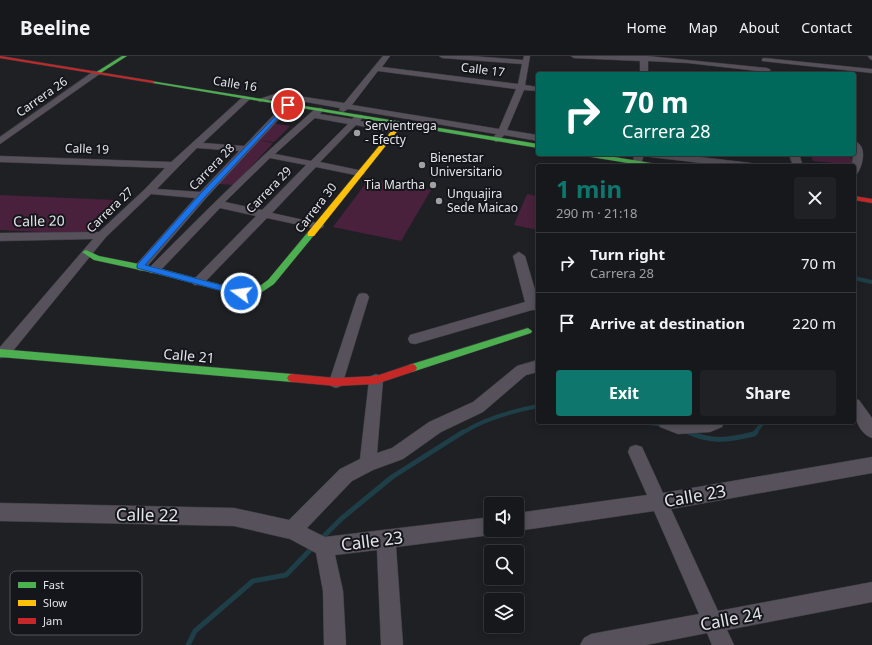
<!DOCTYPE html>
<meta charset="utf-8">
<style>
body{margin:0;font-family:"Noto Sans",sans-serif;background:#202124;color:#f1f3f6;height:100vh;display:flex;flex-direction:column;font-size:15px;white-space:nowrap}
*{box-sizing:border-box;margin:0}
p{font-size:13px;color:#9ea0a3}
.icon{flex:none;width:22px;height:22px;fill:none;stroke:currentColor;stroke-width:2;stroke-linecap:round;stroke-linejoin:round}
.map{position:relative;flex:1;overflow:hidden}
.side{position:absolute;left:536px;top:108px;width:320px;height:260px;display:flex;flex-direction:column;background:#17181b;border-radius:4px;box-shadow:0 2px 10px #0003,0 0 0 1px #36373a}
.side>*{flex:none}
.guide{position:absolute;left:536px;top:16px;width:320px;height:84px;border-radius:4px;box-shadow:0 2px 10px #0003,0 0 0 1px #36373a;background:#00695c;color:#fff;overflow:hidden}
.buttons{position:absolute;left:484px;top:441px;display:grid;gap:8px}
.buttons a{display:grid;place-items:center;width:40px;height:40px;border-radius:4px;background:#17181b;box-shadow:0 2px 10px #0003,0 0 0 1px #36373a;font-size:20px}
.pin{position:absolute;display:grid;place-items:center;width:34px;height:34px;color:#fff;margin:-17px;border:2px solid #fff;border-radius:50%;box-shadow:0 1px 4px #0007}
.me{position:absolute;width:44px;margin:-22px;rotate:284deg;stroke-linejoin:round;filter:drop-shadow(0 0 3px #0008)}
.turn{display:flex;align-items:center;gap:14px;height:84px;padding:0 20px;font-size:18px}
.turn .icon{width:52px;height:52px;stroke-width:2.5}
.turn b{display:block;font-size:28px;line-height:34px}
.round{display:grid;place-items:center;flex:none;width:42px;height:42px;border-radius:4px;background:#202124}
.headline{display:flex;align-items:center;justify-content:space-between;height:68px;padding:0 20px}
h1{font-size:24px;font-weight:700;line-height:30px;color:#0f766e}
.button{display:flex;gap:8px;margin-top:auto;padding:8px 20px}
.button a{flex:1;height:46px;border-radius:4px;background:#0f766e;color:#fff;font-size:16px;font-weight:700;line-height:46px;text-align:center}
.button a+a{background:#202124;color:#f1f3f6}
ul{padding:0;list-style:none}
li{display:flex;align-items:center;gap:12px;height:60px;padding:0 20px;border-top:1px solid #36373a}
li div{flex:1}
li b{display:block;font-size:15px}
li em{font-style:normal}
header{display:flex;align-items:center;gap:24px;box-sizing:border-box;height:56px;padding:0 20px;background:#17181b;border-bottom:1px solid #36373a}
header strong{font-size:19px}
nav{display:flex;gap:22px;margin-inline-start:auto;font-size:14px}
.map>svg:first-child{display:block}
</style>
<header>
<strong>Beeline</strong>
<nav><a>Home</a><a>Map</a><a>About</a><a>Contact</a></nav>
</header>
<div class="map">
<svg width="872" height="589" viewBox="0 0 872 589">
<rect width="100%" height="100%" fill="#1f2024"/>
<!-- green -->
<path fill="#49213c" d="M271,67l19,3 -16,16 -18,-2 17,3 -39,42 -15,-1 18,-25z
M810,98h38l7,11 -42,-4z
M369,123l62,11 -30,51 -68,-14z
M527,138l11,2v34l-24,-5z
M0,139l116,5 -29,34 -87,-4z"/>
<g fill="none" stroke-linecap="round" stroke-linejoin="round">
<!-- stream-far1 -->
<path stroke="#1e3e48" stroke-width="4" d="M854,222l18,4
M643,366l21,3
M686,375l4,2
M462,377c22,-14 50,-22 76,-27
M755,377l8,-11"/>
<!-- stream -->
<path stroke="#1e3e48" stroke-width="5" d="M688,376c25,11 40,8 66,2l2,-2
M320,484l21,-21 51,-42 71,-45
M188,589l7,-14 58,-50 33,-6 28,-29"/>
<!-- street casing -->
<g stroke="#3c3c3f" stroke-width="1">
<path id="street" d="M383,0h7l-8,11 136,17 4,-20 -80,-6 -3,-2h32l52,4 1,-4h6l-5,29 13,2v4l-14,-1 -17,40 31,5v6l-34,-6 -5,6 -3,1 -4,-3 4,-5 -148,-25 -5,3 -4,-2 1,-2 -62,-11 -18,5 -4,-2 22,-7 66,10zM378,15l138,18 -17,40 -147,-24z
M571,0h76l120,12 4,2 -4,2 -79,-9 -40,-2v13h-8v-13l-66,-3z
M868,0h4v4l-2,-1z
M764,2l108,11v4l-110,-12v-2z
M94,15l7,2 -101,71v-7z
M244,40l7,2 -48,45 41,3 41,-43 7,2 -85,92 -63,73 -4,1 -6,-4 61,-69 -44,-4 -45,43 -98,120 -8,1v-11l93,-108 -93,2v-8l99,-1 46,-43 20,-21 -165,-6v-6l171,6zM197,92l42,3 -39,41 -43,-3z
M316,52h6l1,2 -3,4 32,5 4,-4h6l1,2 -3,4 35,6 4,3 -4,3 -39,-8 -36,37 43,9 2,2 -2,2 -3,1 -44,-9 -44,46 50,11 2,2 -2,2 -4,1 -51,-11 -65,67h-8l-2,-3 2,-3 62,-63 -36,-8 -62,65h-8l-2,-3 2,-3c54,-55 108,-108 166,-159zM315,62l33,6 -37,37 -36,-7zM270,102l36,7 -44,45 -37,-8z
M854,85c14,4 9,24 3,33l-3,1v-9h-2z
M634,98h10l-3,11h-6l-2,-2z
M645,98h29l77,9 5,3h-29l-77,-9z
M789,98h10l4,12h-10z
M519,196l6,4 13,44v10h-6l-117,34 -5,-1 -2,-4 2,-4 115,-33 -12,-46z
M363,237l4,1 2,3 -26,85 -2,4 -5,2 -5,-2 -2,-4 28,-85 2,-3z
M538,304v12l-12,3 -43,37 -42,20 -38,27 -30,11 -21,11 -45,47 18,9 166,-20v13h7l-1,2 -6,3 -95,12 7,98h-22l-4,-95 -42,5 8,36 3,54h-22l-1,-54 -7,-38 -26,-14 -56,-13 -234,-5v-18l234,5 55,12 51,-51 20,-10 9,-79 2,-4 5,-2 5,2 2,4 -6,73 15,-5 37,-26 44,-20 44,-36z
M854,343l5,1 13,18v20c-16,-6 -18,-25 -18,-39z
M658,366h66l-2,5 -12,5 -32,2 -18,-7z
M636,389l6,2 21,46 209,-36v16l-201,36 47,102 154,-29v20l-145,28 7,15h-22l-5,-12 -61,12h-66l4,-7 7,-4 108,-20 -45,-103 -137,20 -3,-1h3v-17l130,-18 -19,-43 2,-5z"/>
</g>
<!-- fast casing -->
<g stroke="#3c3c3f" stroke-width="1">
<path id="fast" d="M122,0h5l-28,18 -4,-1z
M151,25l387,63v4l-385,-65 -2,-1z
M582,98h14l61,10 3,2h-14l-61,-10z
M308,176h6l1,2 -41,50 -12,8 -21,4 -87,-23 -60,-13 -12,-8 4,-2 13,6 55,11 87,23 16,-2 11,-8z
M528,272l4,3 -1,2 -119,39 -3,-1 -2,-3 2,-3z
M0,293l292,25 3,1 2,3 -2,3 -3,1 -292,-25z"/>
</g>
<!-- slow casing -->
<g stroke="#3c3c3f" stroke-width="1">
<path id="slow" d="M398,67l5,1 -89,112h-6v-4z"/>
</g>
<!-- jam casing -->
<g stroke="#3c3c3f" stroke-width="1">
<path id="jam" d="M0,0l153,25 2,1 -2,1 -153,-25z
M854,140l18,3v4l-18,-3z
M412,308l3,1 2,3 -2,3 -39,13 -40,2 -44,-4 -3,-1 -2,-3 2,-3 3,-1 44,4 40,-2z"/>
</g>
<!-- street -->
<use href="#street" fill="#56515a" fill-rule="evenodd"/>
<!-- fast -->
<use href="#fast" fill="#4caf50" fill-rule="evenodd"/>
<!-- slow -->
<use href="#slow" fill="#ffc107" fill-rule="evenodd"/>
<!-- jam -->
<use href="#jam" fill="#c62828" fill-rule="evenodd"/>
</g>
<!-- route -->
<path fill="#1a73e8" stroke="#114b97" d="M288,47l1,3 -84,91 -60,68 99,26v4l-3,1 -104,-28v-3l63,-71z"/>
<!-- markers -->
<g fill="#a0a0a4" stroke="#15161b" stroke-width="1.5">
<circle cx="357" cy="77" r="4"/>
<circle cx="422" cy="109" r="4"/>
<circle cx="433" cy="129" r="4"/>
<circle cx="439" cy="145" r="4"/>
</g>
<g text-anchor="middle" stroke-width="4" stroke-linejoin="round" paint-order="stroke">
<!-- far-street labels -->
<g font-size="12" fill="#e5e5e9" stroke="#15161b">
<text transform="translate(483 14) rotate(7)" y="4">Calle 17</text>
<text transform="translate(235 28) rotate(9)" y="4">Calle 16</text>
<text transform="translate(42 41) rotate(-35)" y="4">Carrera 26</text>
<text transform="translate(87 93) rotate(2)" y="4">Calle 19</text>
<text transform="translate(212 111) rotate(-46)" y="4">Carrera 28</text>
<text transform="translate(269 134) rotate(-46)" y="4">Carrera 29</text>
<text transform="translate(316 152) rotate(-52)" y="4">Carrera 30</text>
<text transform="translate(110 154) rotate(-44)" y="4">Carrera 27</text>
</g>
<!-- far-poi labels -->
<g font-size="12" fill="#e5e5e9" stroke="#15161b" text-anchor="start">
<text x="365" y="74">Servientrega<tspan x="365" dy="14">- Efecty</tspan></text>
<text x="430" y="106">Bienestar<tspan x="430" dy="14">Universitario</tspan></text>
<text x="425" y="133" text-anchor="end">Tia Martha</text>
<text x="447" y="142">Unguajira<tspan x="447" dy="14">Sede Maicao</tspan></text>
</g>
<!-- street labels -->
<g font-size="14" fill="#e5e5e9" stroke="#15161b">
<text transform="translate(39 165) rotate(-1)" y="5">Calle 20</text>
<text transform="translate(189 300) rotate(5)" y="5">Calle 21</text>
</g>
<!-- near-street labels -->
<g font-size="17" fill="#e5e5e9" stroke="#15161b">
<text transform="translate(695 440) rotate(-10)" y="6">Calle 23</text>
<text transform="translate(147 459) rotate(1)" y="6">Calle 22</text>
<text transform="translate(372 485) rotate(-7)" y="6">Calle 23</text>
<text transform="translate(731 563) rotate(-11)" y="6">Calle 24</text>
</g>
</g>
<!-- legend -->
<rect x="10" y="515" width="132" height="64" rx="6" fill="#15161b" stroke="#535459" stroke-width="1"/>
<rect x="18" y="526" width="18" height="6" fill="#4caf50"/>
<rect x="18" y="544" width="18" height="6" fill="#ffc107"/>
<rect x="18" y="562" width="18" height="6" fill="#c62828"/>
<g font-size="11" fill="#e5e5e9">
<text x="43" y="533">Fast</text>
<text x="43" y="551">Slow</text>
<text x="43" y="569">Jam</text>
</g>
</svg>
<div class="buttons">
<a><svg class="icon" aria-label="sound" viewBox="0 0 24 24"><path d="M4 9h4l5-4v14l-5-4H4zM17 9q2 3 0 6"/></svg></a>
<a><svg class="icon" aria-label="search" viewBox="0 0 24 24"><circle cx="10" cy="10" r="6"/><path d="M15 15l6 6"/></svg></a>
<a><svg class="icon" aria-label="layers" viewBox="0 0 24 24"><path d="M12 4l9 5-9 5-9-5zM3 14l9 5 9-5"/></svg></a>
</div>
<div class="pin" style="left:288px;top:49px;background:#d93025"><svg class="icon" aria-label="arrive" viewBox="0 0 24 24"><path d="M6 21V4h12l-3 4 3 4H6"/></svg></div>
<svg class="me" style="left:241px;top:237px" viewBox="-20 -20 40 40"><circle r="17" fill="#1a73e8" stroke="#fff" stroke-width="3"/><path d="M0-11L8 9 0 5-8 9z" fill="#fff"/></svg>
<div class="guide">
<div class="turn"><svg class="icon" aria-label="right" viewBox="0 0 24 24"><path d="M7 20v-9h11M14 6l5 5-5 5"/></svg><div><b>70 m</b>Carrera 28</div></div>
</div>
<section class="side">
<div class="headline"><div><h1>1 min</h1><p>290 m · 21:18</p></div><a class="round"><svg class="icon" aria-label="close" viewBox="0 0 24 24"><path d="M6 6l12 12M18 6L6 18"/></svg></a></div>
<ul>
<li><svg class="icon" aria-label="right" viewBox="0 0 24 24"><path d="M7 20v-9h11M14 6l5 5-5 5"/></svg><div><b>Turn right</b><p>Carrera 28</p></div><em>70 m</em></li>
<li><svg class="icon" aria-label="arrive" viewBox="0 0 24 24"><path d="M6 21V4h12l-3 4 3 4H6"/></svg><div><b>Arrive at destination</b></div><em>220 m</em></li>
</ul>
<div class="button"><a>Exit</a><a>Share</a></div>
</section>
</div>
